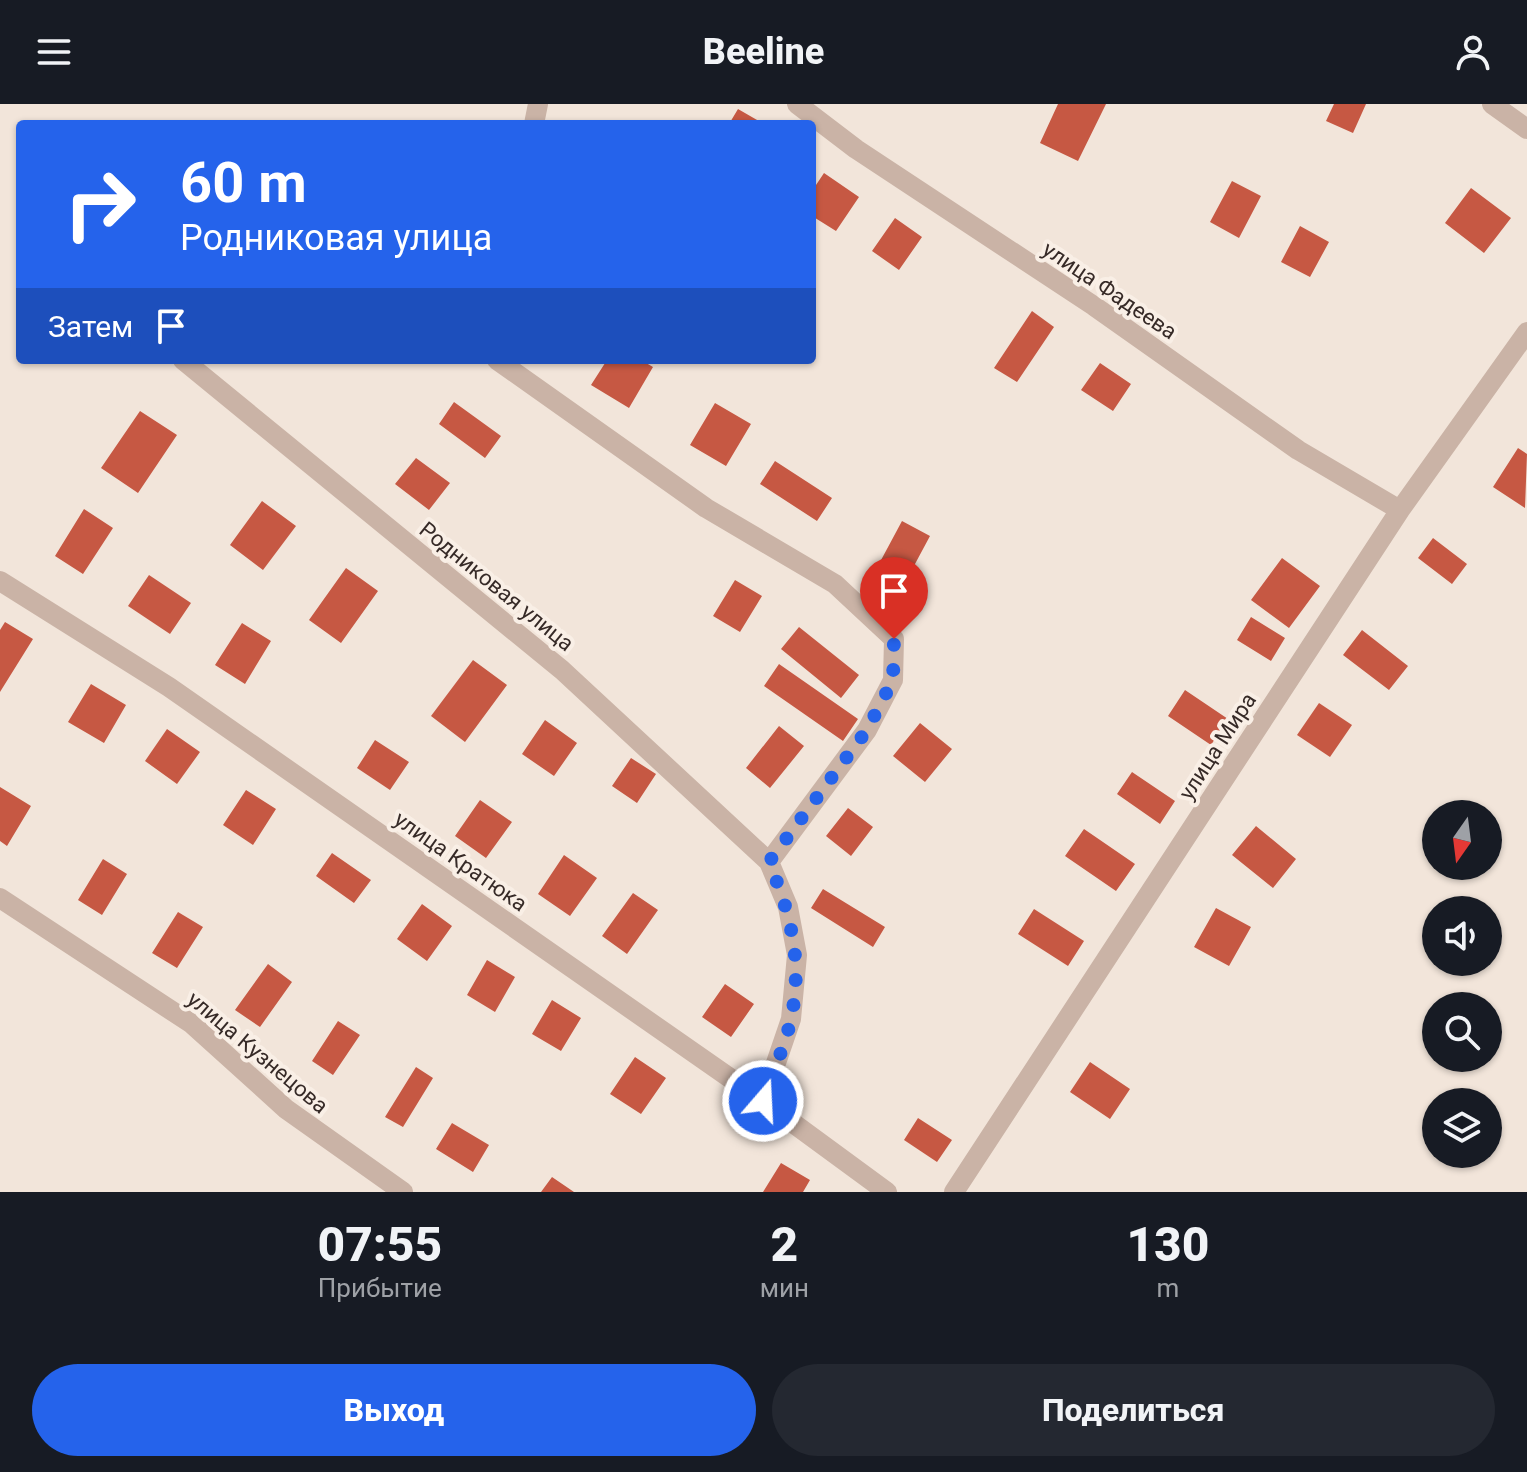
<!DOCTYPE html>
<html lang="ru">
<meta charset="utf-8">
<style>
body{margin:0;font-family:Roboto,sans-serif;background:#242831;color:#f1f3f6;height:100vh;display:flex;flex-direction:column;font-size:30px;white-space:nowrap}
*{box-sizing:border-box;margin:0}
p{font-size:26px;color:#9ea1a6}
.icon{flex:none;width:44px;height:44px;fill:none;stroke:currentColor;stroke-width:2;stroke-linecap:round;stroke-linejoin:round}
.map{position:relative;height:1088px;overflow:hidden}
.drawer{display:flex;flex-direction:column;background:#171b24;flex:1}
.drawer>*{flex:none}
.banner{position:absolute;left:16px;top:16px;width:800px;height:244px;border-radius:8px;box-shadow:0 2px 6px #0004;background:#2563eb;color:#fff;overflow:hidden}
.needle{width:52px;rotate:194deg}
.buttons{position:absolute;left:1422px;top:696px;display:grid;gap:16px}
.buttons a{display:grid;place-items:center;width:80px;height:80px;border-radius:50%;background:#171b24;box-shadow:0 2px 6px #0004;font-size:40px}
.pin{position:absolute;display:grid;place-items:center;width:68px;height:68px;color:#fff;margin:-82px -34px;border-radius:50% 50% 50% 0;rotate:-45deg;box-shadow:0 0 8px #0007}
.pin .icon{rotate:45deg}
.me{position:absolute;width:88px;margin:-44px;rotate:19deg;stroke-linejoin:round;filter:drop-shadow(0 0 6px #0008)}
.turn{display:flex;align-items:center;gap:28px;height:168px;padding:0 32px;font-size:36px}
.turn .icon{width:104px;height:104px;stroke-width:2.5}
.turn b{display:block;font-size:56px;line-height:68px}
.then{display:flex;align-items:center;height:76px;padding:0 32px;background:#0003;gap:16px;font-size:30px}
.eta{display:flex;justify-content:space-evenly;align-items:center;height:136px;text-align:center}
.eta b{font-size:48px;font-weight:800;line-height:56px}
.primary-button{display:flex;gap:16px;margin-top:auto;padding:16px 32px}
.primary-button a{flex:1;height:92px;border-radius:48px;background:#2563eb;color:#fff;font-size:32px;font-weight:800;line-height:92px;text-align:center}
.primary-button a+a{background:#242831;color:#f1f3f6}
header{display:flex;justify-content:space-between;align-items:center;height:104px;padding:0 32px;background:#171b24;font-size:36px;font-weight:800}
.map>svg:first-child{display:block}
</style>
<header><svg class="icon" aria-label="menu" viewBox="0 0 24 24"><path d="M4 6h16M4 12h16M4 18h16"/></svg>Beeline<svg class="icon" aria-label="person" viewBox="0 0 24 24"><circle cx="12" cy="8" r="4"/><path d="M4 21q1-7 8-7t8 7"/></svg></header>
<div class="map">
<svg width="1527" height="1088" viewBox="0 0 1527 1088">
<rect width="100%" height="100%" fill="#f2e5da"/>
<!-- building -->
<path fill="#c65843" d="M1058,0h48l-28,57 -38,-18z
M1334,0h32l-13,29 -27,-12z
M738,5l26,15h-35z
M824,69l35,24 -23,34 -24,-15v-25z
M1232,77l29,15 -22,42 -29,-16z
M1471,84l40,30 -27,35 -39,-30z
M895,114l27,19 -23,33 -27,-19z
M1300,122l29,16 -19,35 -29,-15z
M1032,207l22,16 -37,55 -23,-14z
M607,256h34l12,7 -24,41 -38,-23z
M1100,259l31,21 -18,27 -32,-21z
M454,298l47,34 -16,22 -46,-34z
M715,299l36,21 -25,42 -36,-21z
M140,307l37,24 -39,58 -37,-25z
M1518,344l9,6 -2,54 -32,-21z
M416,354l34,25 -21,27 -34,-26z
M775,357l57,37 -15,23 -57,-37z
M262,397l34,25 -33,44 -33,-25z
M84,405l29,19 -30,46 -28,-18z
M902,417l28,15 -22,41 -28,-15z
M1433,434l34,26 -15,20 -34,-26z
M1282,454l38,28 -31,42 -38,-28z
M346,464l32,23 -37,52 -32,-23z
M149,471l42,28 -21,31 -42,-28z
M735,476l27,16 -22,36 -27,-16z
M1251,513l34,21 -14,23 -34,-21z
M5,518l28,17 -33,53v-62z
M242,519l29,18 -26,43 -30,-19z
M799,523l60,48 -18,23 -60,-49z
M1362,526l46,36 -19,24 -46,-35z
M473,556l34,25 -42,57 -34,-26z
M779,560l79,55 -15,22 -79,-55z
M91,580l35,21 -22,38 -36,-21z
M1185,586l43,29 -17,26 -43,-29z
M1319,599l33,22 -22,32 -33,-22z
M545,616l32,23 -23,33 -32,-22z
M920,619l32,26 -27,33 -32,-26z
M779,622l25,20 -34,42 -24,-20z
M167,625l33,23 -23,32 -32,-23z
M375,636l34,22 -19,28 -33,-22z
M631,654l25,16 -19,29 -25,-17z
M1132,668l43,29 -15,23 -43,-30z
M0,683l31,19 -24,40 -7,-5z
M246,686l30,19 -23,36 -30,-20z
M480,696l32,22 -26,36 -31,-22z
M848,704l25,19 -22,29 -25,-20z
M1256,722l40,33 -23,29 -41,-33z
M1084,725l51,35 -19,27 -51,-35z
M332,749l39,27 -17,23 -38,-27z
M564,751l33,23 -27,38 -32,-22z
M103,755l24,15 -25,41 -24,-15z
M823,785l62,38 -12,20 -62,-39z
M633,789l25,17 -31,44 -25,-18z
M422,800l30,22 -25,35 -30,-22z
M1216,804l35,19 -22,39 -35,-19z
M1034,805l50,32 -16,25 -50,-32z
M178,808l25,15 -26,41 -25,-15z
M487,856l28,17 -20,35 -28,-17z
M268,860l24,18 -32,45 -25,-17z
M725,880l29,20 -23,33 -29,-20z
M552,896l29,18 -20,33 -29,-17z
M338,917l22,14 -27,40 -21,-14z
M635,953l31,21 -25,36 -31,-20z
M1090,958l40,27 -20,30 -40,-27z
M416,963l17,11 -30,49 -18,-10z
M918,1014l34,22 -15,22 -33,-22z
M452,1019l37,22 -16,27 -37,-23z
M781,1059l29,17 -7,12h-40z
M552,1073l22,15h-33z"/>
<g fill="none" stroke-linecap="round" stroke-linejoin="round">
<!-- minor -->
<path stroke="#cab3a6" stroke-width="20" d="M797,0l59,45 238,157 204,144 102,60
M1492,0l35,25
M534,20l4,-20
M183,256l379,310 207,192 19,45 9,48 -6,64 -28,82
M497,256l209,148 129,76 59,55 -1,41 -26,50 -98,132
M0,477l169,106 594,414 124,91
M0,794l192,126 94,85 117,83
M954,1088l446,-682 127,-178"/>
</g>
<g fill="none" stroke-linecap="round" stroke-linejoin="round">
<!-- route -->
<path stroke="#2563eb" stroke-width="14" stroke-dasharray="0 25.2" d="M763,997c9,-27 22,-55 28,-82 12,-58 0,-104 -22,-157l98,-132 26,-50 1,-41"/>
</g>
<g text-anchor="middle" stroke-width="8" stroke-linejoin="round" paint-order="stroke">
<!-- street labels -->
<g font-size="22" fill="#362a27" stroke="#f9efe6">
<text transform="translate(1110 186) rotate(34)" y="8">улица Фадеева</text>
<text transform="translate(497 482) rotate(39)" y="8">Родниковая улица</text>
<text transform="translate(1217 642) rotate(-57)" y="8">улица Мира</text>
<text transform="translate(461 757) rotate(35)" y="8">улица Кратюка</text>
<text transform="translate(258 948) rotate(40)" y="8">улица Кузнецова</text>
</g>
</g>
</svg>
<div class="buttons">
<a><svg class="needle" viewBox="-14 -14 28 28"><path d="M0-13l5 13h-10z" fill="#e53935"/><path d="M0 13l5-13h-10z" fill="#9ea1a6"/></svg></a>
<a><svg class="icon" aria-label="sound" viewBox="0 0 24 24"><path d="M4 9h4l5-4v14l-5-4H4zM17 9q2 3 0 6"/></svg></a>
<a><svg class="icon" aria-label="search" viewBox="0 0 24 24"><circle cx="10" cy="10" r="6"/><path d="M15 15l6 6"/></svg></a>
<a><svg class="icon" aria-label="layers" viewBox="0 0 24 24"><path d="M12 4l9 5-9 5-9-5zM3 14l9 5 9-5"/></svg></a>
</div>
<div class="pin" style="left:894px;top:535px;background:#d93025"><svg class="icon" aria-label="arrive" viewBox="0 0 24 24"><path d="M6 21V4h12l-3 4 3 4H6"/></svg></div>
<svg class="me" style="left:763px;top:997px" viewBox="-20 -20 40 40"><circle r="17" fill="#2563eb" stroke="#fff" stroke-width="3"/><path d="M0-11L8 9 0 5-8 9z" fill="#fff"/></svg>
<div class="banner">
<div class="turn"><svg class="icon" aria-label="right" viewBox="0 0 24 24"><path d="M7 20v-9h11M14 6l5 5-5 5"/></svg><div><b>60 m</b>Родниковая улица</div></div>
<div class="then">Затем<svg class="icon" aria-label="arrive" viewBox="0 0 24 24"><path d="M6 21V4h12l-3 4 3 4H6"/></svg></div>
</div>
</div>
<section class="drawer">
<div class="eta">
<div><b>07:55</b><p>Прибытие</p></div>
<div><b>2</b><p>мин</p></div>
<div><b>130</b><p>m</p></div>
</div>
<div class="primary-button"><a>Выход</a><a>Поделиться</a></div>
</section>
